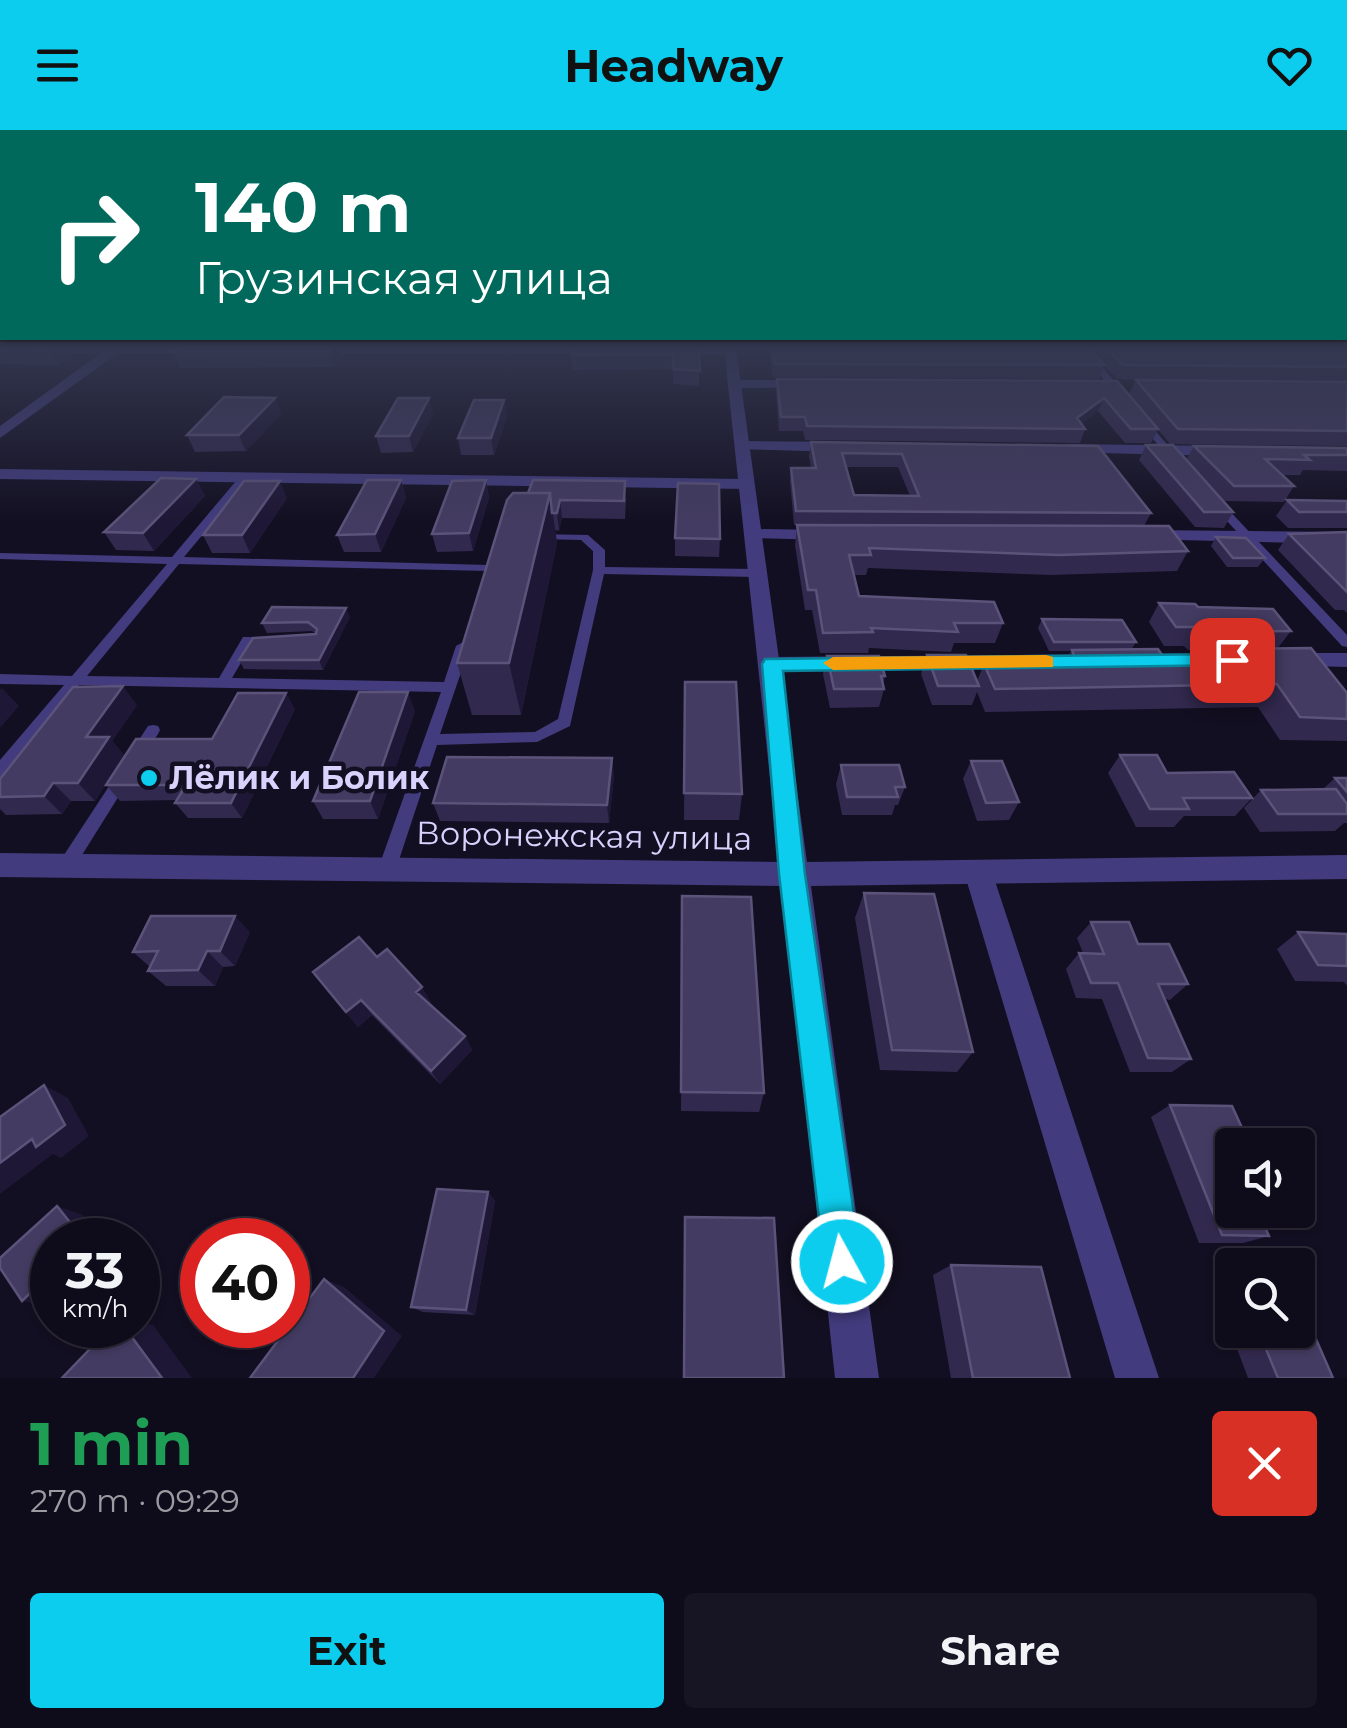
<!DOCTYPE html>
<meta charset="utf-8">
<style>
body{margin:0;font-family:Montserrat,sans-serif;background:#171423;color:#f1f3f6;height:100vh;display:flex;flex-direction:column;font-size:38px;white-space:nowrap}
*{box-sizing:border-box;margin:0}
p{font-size:32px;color:#9b9ba2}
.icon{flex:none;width:55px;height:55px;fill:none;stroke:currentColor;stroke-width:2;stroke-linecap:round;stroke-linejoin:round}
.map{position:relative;height:1248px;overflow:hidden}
.drawer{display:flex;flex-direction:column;background:#0e0b1a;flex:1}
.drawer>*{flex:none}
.hud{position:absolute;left:0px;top:0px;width:1348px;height:210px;box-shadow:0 2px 8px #0004,0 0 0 2px #2e2b39;background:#00695c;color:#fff;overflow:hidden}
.buttons{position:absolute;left:1215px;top:998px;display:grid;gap:20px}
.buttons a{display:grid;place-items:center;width:100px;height:100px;border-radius:10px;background:#0e0b1a;box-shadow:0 2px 8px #0004,0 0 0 2px #2e2b39;font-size:50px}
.speed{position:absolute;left:30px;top:1088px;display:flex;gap:20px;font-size:50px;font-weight:700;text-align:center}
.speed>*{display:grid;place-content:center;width:130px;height:130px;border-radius:50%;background:#0e0b1a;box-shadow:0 2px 8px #0004,0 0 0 2px #2e2b39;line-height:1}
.speed small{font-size:25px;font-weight:400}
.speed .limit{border:15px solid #d22;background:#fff;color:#111}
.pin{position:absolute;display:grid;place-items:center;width:85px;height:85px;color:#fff;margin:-42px;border-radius:20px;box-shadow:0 5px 15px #0006}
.me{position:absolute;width:110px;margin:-55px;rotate:353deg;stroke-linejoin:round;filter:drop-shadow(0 0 8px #0008)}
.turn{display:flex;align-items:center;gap:35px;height:210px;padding:0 30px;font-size:45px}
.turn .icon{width:130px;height:130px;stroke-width:2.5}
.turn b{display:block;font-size:70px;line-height:85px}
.round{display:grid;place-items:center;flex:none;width:105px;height:105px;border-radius:10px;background:#171423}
.headline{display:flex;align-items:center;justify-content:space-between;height:170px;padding:0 30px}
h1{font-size:60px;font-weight:700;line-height:75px;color:#1e9e55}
.primary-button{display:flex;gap:20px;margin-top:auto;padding:20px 30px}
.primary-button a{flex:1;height:115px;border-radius:10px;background:#0ccdee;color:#111;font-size:40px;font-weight:700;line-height:115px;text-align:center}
.primary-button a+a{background:#171423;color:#f1f3f6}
header{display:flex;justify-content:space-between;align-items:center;height:130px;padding:0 30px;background:#0ccdee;color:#111;font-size:45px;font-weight:700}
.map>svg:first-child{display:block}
</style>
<header><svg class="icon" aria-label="menu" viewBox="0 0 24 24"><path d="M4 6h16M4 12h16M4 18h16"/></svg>Headway<svg class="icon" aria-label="heart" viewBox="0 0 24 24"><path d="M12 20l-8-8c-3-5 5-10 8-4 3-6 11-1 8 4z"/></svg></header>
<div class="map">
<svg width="1347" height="1248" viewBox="0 0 1347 1248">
<rect width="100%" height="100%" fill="#130f22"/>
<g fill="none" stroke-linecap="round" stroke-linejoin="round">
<!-- service -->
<path fill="#423c7e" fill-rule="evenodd" d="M1078,218h8l38,45v4h-6z
M1139,289h6l34,39v4h-6l-34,-39z
M245,344l4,1v4l-65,78 305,8 6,3 -6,3 -310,-7 -92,112 132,2 24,-41h32l1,3 -1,3 -23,1 -20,34 212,4 12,-36 7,-4 7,4 -30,88 95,-2 23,-13 35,-149v-19l-12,-11 -42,-1 -6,-3 2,-2 53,1 17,15v17l151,2 6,4 -6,4 -152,-3 -34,152 -33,16 -100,3 -41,124 -3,5 -6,2 -6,-2 -3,-5 63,-177 -362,-7 -74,90 -5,2v-17l64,-75 -64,-1v-10l72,2 95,-112 -167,-5v-6l172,4 69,-82z
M1215,374h8l124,131v12l-5,-1 -127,-138z
M153,595l5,1 2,4 -2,4 -17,26h-10l-3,-4 3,-4 17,-26z
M124,639l5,2 3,4 -60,96 -6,2 -6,-2 -3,-5 3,-5 59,-90z"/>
<!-- minor -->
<path fill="#423c7e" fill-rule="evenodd" d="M0,218h216v1l-6,4h-92l-118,85v-12l101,-73h-101z
M660,218h75l1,3 -6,4 -65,-1z
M299,219v-1l312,1 -6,4h-300z
M809,250l5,1v6l-80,1 -7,-4 7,-4z
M742,311l100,1 8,5 -8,5 -106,-3v-6z
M1067,314l155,2 8,5 -8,5 -161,-4v-6z
M0,339l746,10 8,5 -8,5 -746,-10z
M754,399l75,1 9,5 -9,5 -81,-2v-8z
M1144,400l203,2v12l-209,-5v-8z
M1242,523l8,2 3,5 -3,5 -478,6 -11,-7 11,-7z
M1287,523h60v14l-68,-2 -3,-5 3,-5z
M978,730l10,3 4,9 167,506h-44l-151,-506 4,-9z"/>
<!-- tertiary -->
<path fill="#423c7e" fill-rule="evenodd" d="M724,218h12l71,514 540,-7v24l-536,7 68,492h-44l-53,-492 -782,-9v-24l779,9z"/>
</g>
<!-- wall -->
<path fill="#32294e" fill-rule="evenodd" d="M0,218h66l5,9 -12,8 -59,-1z
M338,218l2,9 -6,10 -154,1 -8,-16z
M699,218v38l-26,-2v-15l-100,1 -2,-15z
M769,218h578v33l-230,-2 -25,-27 12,13 -5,14 -326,-2z
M777,249l340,2 41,48 -7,14h-26l-27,-32 -16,13 3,5 -5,14 -275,-3 -2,-9h-24l-3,-39z
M1136,250l211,2v64l-177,-2 -41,-50z
M275,268l6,16 -35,37 -51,1 -8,-17z
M429,268l4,16 -20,38 -32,1 -5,-17z
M504,270l3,16 -13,39h-33l-3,-17z
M811,312l287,4 53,67 -7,13 44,25 -11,20 -127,4 -182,-7 -2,7h-12l5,21 144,27 -8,20h-41l-3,9 -82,-4 -1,5h-48l-8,-43h-7l-10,-65 2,-20h-3l-4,-44 1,-13h20l-2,-12zM846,337h52l12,29 -56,-1z
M1146,315l40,15 8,-14 153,9v16l-44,-1 -3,5h-18l12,11 -10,16 -59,-1 -25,-26 33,37 -9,16 -29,-1 -56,-67z
M196,349l9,17 -51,55 -38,-1 -12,-18z
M401,350l5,18 -25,54h-37l-7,-17z
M486,350l3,18 -16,53 -36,1 -5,-18z
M287,368l-37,55h-38l-9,-18z
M626,368l-1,21 -63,-1 -3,13 -4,-1 2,13 -36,172h-49l-15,-52 50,-163z
M1287,370l60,1v27h-59l-12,-12z
M1347,402v81l-3,-3h-9l-57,-60 11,-16z
M1216,407l49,21 -7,9h-31l-16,-21z
M675,408l45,1 -1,18 -44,-1z
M1159,473l39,4 93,24 -14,18 70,44v48l-67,-1 -22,-33 -273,5 -8,-20 -5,13h-40l-11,-31 6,-19 50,26 7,-17 81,-1 6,-12h-22l-11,-23 4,-9 94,23 -5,8 37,14h41l9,-14h-30l-4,-4h-20l-15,-24z
M350,487l-27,53 -79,-1 -5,-9 77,-26 -4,-3 -45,2 -5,-10z
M827,526l58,20 -2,9 1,4 -5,18 -49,1 -7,-34z
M685,552l57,112 -3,26h-55z
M137,575l-25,36 12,14 -29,46h-24l-9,13 -56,1 -6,-6v-30z
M295,579l-53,109h-54l-13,-15 2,-3 -57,1 -14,-16 106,-46z
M415,581l-37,108h-55l-10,-18z
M1120,625l47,18 85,25 -17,18h-51l-10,11h-38l-28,-54z
M612,628l2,18 -5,47 -169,-2 -7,-18z
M971,631l48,41 -10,18 -32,1 -14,-42z
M841,635l64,22 -7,18h-3l-3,10h-50l-6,-31z
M1335,648h12v45h-3l-9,8 -75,1 -16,-24 17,-18 62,-1z
M864,763l109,159 -16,20 -77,-2 -25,-152z
M682,766l82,197 -5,19 -78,-1z
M1091,792l47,22 50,40 -18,16 -5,-1 26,60 -19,13h-42l-28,-73 -26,-1 -10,-29 13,-16h4l-6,-15z
M250,802l-15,34 -12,1 -8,19h-49l-18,-15 2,-4 -17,-15z
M1298,802l49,2v52l-3,-4 -49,-1 -18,-32z
M377,827l54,45 -2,1 36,33 7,14 -32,34 -68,-69 -14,12 -45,-55z
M1170,975l78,36 -9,4h-7v3l-2,1 39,87 -26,7h-44l-48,-126z
M488,1062l7,9 -20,114 -52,-3 -12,-5z
M951,1135l119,113h-119l-18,-103z
M1232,1156v44h66l35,48h-85l-33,-88z"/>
<!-- shaded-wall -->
<path fill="#1e1735" d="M52,218h14l5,9 -12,8 -9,-15z
M331,218h7l2,9 -6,10 -5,-15z
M275,268l6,16 -35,37 -7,-16z
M429,268l4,16 -20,38 -4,-16z
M1104,268l-6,13 -22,18 1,-11z
M504,270l3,16 -13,39 -3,-17z
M196,349l9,17 -51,55 -11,-18z
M401,350l5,18 -25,54 -6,-18z
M486,350l3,18 -16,53 -4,-18z
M280,351l7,17 -37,55 -8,-18z
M550,363l7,50 -36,172 -12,-52z
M560,370l2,18 -3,13 -2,-18z
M346,478l4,9 -27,53 -4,-10z
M123,556l14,19 -25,36 12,14 -29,46 -17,-18 8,-46z
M2,558l17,18 -19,22v-38z
M408,562l7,19 -37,108 -8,-18z
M286,563l9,16 -53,109 -11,-15z
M612,628l2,18 -5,47 -2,-18z
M53,653l18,18 -9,13 -18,-18z
M235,786l15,16 -15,34 -15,-15z
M207,821l16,16 -8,19 -17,-16z
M422,857l9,15 -6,5 -9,-15z
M361,870l11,15 -14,12 -12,-15z
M465,906l7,14 -32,34 -9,-13z
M44,955l24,13 21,38 -28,22 -8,-4 -53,40v-31z
M488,1062l7,9 -20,114 -9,-5z
M57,1076l26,9 20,25h-19z
M52,1142v34l-30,-5z
M324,1149l20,8 58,49 -28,42h-21z
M138,1193l15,2 39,53h-30l-39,-53h15z"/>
<!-- building -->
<path fill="#433b61" stroke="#5b5379" stroke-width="2.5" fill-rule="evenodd" d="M0,218h52l-2,2z
M177,218h154l-2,4h-157z
M573,218h126l1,23 -27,-2v-15l-102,1z
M772,218h318l14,17 -329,-1z
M1107,218h240v19l-224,-2z
M777,249l340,2 41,48h-27l-27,-31 -27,20 8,11 -278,-3 -2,-9h-24z
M1136,250l211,2v49l-169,-2z
M224,267l51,1 -36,37h-52z
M398,268h31l-20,38h-33z
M474,270h30l-13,38h-33z
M811,312l287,4 53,67 -355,-2 -5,-43h25zM842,323l60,1 17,42 -65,-1z
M1146,315h27l60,67h-29z
M1194,316l153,2v7h-43l6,5 -45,-1 29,27h-60z
M161,348l35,1 -53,54 -39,-1z
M367,350h34l-26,54 -38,1z
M486,350l-17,53 -37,1 20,-53z
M533,350l92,1 -1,20 -64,-1 -3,13h-5l-2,-20h-22z
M244,351h36l-38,54h-39z
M678,353l41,1 1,55 -45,-1z
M513,363h37l-41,170h-52l50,-163z
M1287,370l60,1v11h-48z
M797,395l372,1 19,25 -129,4 -190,-7 2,7h-22l10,41 135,6 9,21h-49l4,9 -87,-4 2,4 -50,1 -7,-43h-8z
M1347,402v60l-58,-58z
M1216,407l30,1 19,20h-32z
M1159,473l36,1 3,3 75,2 18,22 -91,1 -4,-5h-20z
M272,477l74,1 -27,52h-80l14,-22 63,-4 1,-5 -9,-7 -46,1z
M1042,489l80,1 14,22h-82z
M1311,518l36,45v26l-47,-2 -23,-33 -282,5 -11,-25 93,-1 -5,-13 86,-1 10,15h63l-12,-15z
M927,525h39l13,31h-41z
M827,526h52l6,20h-4l3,13h-50z
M685,552h51l6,112 -58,-1z
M123,556l-37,51h23l-31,46h-25l-9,13 -44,1v-18l73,-92z
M359,562h49l-38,109h-57z
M238,563h48l-55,110h-56l11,-18h-80l30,-46h76z
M1120,625h37l10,18 67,-1 18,26h-69l6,11h-39z
M447,627l165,1 -5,47 -174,-2z
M971,631h31l17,41 -33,1z
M841,635h58l6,22h-10l3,10h-51z
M1335,648h12v14z
M1336,659l11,15v10h-69l-17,-24z
M864,763l70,1 39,158 -81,-2z
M682,766l69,1 13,196 -83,-1z
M151,786h84l-15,35h-13l-9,19 -50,1 10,-20 -25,1z
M1091,792h38l9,22h31l19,40h-30l33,75 -43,-1 -30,-75h-27l-12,-30 25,1z
M1298,802l49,2v32l-29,-1z
M359,807l18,20 10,-8 35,38 -6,5 49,44 -34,35 -70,-71 -15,12 -33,-40z
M44,955l21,40 -29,22 -4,-8 -32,24v-46z
M1170,975l62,1 16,35h-21l5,13v56h25l12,26 -47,-1z
M437,1059l51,3 -22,118 -55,-3z
M57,1076l27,34h-32v32l-30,29 -22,-33v-10z
M685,1087l89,1 10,160h-100z
M951,1135l90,2 29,111h-97z
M324,1149l60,52 -31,47h-103z
M1298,1168l35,80h-55l-20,-48h40z
M113,1195h10l39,53h-100z"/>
<!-- sky -->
<linearGradient id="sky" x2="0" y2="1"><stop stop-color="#0a0813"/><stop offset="0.55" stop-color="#33374f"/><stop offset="1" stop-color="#33374f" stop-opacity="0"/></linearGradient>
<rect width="1347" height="393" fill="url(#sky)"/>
<!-- route -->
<path fill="#0ccdee" stroke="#08859b" stroke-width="2.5" d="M1232,524l7,2v9l-456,6 22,203 56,388 -6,13 -13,5 -13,-5 -5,-13 -45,-388 -17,-210 3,-5z"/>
<!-- slow -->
<path fill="#f59e0b" d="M1046,525l7,2v10l-220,3 -10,-7 10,-6z"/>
<!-- markers -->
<circle fill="#0ccdee" stroke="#130f22" stroke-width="4" cx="149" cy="648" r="10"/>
<g text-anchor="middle" stroke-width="9" stroke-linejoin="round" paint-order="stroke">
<!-- poi labels -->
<g font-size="32" font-weight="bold" fill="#d8d2fd" stroke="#130f22" text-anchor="start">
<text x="169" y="659">Лёлик и Болик</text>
</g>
<!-- street labels -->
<g font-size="32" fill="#d8d2fd" stroke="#130f22">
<text transform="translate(584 706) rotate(1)" y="11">Воронежская улица</text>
</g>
</g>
</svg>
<div class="buttons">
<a><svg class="icon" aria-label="sound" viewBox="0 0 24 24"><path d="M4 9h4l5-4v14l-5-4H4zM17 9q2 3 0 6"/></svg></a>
<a><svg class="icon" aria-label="search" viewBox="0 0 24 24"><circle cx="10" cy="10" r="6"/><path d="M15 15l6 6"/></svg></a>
</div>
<div class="speed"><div>33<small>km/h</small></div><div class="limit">40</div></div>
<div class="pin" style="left:1232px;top:530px;background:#d93025"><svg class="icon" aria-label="arrive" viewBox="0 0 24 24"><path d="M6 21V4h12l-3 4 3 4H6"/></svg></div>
<svg class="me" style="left:842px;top:1132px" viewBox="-20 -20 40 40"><circle r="17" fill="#0ccdee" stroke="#fff" stroke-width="3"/><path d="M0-11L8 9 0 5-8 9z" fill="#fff"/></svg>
<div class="hud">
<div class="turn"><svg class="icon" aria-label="right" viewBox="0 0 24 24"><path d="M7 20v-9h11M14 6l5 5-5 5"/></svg><div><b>140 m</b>Грузинская улица</div></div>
</div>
</div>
<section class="drawer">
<div class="headline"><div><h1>1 min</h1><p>270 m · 09:29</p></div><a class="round" style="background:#d93025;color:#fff"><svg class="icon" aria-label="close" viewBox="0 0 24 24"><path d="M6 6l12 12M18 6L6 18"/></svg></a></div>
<div class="primary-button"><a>Exit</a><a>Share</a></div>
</section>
